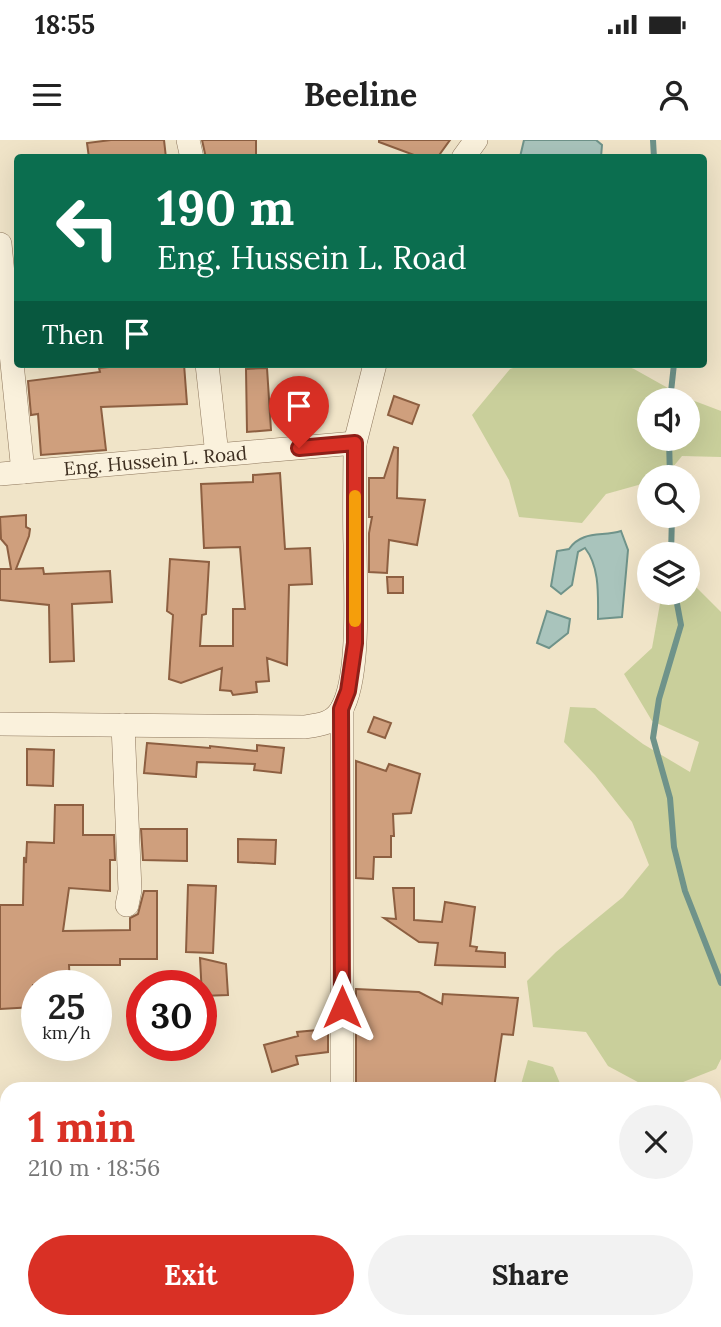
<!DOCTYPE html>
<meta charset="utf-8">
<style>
body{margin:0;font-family:Lora,serif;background:#f2f2f2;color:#222;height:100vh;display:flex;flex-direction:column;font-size:26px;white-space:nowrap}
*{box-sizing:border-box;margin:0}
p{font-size:23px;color:#767676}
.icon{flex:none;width:38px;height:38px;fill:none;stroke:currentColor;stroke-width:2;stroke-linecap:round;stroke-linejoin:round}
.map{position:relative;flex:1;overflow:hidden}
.sheet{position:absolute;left:0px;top:942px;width:721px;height:247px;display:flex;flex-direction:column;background:#fff;border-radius:21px 21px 0 0;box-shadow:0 7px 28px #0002}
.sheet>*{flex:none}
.guide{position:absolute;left:14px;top:14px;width:693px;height:214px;border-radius:7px;box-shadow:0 7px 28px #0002;background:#0b6e4f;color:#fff;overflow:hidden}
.buttons{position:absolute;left:637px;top:248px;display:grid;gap:14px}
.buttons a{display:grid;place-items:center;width:63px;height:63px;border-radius:50%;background:#fff;box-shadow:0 7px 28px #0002;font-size:35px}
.speed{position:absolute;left:21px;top:830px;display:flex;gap:14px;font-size:35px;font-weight:700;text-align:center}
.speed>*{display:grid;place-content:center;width:91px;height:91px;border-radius:50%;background:#fff;box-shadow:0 7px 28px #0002;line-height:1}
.speed small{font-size:18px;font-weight:400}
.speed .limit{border:10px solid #d22;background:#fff;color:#111}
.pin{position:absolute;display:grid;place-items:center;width:60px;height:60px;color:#fff;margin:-72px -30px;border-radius:50% 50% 50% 0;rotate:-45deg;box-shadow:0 0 7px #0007}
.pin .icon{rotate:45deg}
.me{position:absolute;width:77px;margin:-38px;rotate:0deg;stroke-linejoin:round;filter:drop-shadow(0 0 5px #0008)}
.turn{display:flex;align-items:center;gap:24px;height:147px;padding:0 28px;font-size:32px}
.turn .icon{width:91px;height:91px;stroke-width:2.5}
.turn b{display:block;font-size:49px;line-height:60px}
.then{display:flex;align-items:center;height:66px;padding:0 28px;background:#0003;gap:14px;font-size:26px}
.round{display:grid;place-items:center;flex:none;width:74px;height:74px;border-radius:37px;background:#f2f2f2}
.summary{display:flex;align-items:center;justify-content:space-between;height:119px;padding:0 28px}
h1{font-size:42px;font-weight:700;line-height:52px;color:#d93025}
.action{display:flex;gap:14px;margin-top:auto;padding:14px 28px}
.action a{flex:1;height:80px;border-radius:42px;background:#d93025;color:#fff;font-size:28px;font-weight:700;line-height:80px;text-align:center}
.action a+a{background:#f2f2f2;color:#222}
.status{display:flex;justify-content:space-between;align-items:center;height:49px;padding:0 35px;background:#fff;direction:ltr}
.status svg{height:19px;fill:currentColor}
header{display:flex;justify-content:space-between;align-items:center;height:91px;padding:0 28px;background:#fff;font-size:32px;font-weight:700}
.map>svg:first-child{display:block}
</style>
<div class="status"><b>18:55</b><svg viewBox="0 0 49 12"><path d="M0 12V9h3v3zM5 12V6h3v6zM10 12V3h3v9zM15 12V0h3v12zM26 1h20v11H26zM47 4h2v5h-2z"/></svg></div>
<header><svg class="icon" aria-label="menu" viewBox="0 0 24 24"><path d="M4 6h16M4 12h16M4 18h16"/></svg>Beeline<svg class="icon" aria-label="person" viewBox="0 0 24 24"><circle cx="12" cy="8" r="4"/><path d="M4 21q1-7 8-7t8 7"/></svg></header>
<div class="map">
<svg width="721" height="1187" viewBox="0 0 721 1187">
<rect width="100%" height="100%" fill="#f0e4c8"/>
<!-- green -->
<path fill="#c9cf9b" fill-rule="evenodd" d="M525,224h96l13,5 50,28 37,14v46l-39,-1 -18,22h-15v4l-43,12 -24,29 -63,-6 -10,-37 -37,-65 38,-46zM649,261h39v38h-39z
M688,439l33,33v447l-5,10 -48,19h-19l-41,-22 -22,-34 -53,-5 -6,-46 29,-29 67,-55 26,-32 -17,-43 -37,-47 -31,-33 6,-35 25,1 48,36 47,28 9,-30 -47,-21 -28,-47 28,-26 9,-50 6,-5h21z
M528,920l25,7 9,21h-42z
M714,1126l7,1v60h-121l-12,-6h126z"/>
<!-- water -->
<path fill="#a9c4bc" stroke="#6f938a" stroke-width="2" d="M524,0h72l6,5 -1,12h-81z
M621,391l7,19 -6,67 -24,2c0,-23 2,-52 -13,-71l-7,4 -6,33 -11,9 -10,-8 6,-35 12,-2c13,-19 33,-12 52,-18z
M547,471l23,8 -2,14 -19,15 -12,-5z"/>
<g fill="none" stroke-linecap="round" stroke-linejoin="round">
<!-- stream -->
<path stroke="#6f938a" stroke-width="6" d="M653,0l1,18
M670,261l4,-37
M669,299l1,39
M671,415l1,-39
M675,453l6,32 -22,74 -6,39 17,60 4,49 11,44 36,92"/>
</g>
<!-- building -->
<path fill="#cf9f7d" stroke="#8d5f41" stroke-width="2" d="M111,0h53l2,18h-77l-2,-15z
M202,0h54v18h-50z
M379,0h71l-13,18h-15l-43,-16z
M184,224l3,40 -86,3 5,43 -65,5 -3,-41 -7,1 -3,-34 72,-9 -1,-4 20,-2z
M267,228l4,62 -24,2 -1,-63z
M394,256l25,9 -7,19 -24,-9z
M394,307l4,1 -1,50 28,2 -8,45 -28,-5 -2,33 -18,-1v-39l3,-16h-3v-39h15z
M280,333l5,76 25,-1 2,36 -23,1 -2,80 -20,-7 2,23 -13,1 1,10 -24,3 -2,-4 -11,-1 2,-22 -41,15 -12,-4 4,-64 -6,-4 3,-52 39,3 -3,52 -4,1 -2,31h33v-37h12l-5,-62 -36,1 -3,-64 52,-2v-7z
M26,375v12l4,2 -1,7 -13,33 27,-1 1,6 66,-3 2,31 -40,2 2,57 -24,1 -1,-57 -49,-5v-31h11l-4,-23 -6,-7 -1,-22z
M387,437h16v16h-15z
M374,577l17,6 -6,15 -17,-6z
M147,603l63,5v-2l47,5v-6l27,3 -3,25 -27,-3 1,-6 -58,-2 -1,15 -52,-4z
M27,609l27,1 -1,36 -26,-1z
M356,621l30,10 3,-7 31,10 -9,39 -18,1 1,22h-3v21h-17l-1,22 -17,-1z
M55,665h28v30h31l1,25h-5v31l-41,-3 -6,43 67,-1v-12l8,-4 6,-23h13v68h-37v6h-51l1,20h-37l1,22 -34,2v-104h23l1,-48 2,6 1,-21 27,1z
M141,689h46v32l-44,-1z
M238,699l38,1 -1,24 -37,-2z
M188,745l28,1 -3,67 -27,-1z
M393,748h21v32l28,2 3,-20 30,5 -5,39 7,1 -1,4 29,2v14l-70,-2 3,-22 -19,-1 -35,-24 12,1z
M200,818l26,6 2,31 -26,1z
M356,849l63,3 23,12 1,-10 75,4 -5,37 -11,-1 -8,54h-68v-4l-45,1 1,3h-26z
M328,889v23l-32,4 2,8 -26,8 -8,-27 34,-9 -1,-4z"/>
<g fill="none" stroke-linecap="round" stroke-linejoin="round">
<!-- minor casing -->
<g stroke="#8d765c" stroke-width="24">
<g id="minor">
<path d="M188,0l4,18"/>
<path d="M463,18l13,-18"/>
<path d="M0,104l23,228"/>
<path d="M207,224l10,91"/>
<path id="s1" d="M0,334l355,-31 20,-79"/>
<path d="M342,569v379"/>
<path d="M0,584l304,3c14,-2 29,-3 37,-17 20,-32 14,-126 14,-165 -1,-34 0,-68 0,-102"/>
<path d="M123,585l7,165 -3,15"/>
<path d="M0,1165h7"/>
<path d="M167,1181l32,3 14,-3"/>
<path d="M227,1181l46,6"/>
<path d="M342,1181v6"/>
</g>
</g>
<!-- minor -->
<use href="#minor" stroke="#faf1dc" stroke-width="23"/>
</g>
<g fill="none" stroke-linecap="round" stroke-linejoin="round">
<!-- route casing -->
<g stroke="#8d1f18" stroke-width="18">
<path id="route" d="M299,308l56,-5v200l-7,48 -7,18 1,298"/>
</g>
<!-- route -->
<use href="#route" stroke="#d93025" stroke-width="12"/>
<!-- slow -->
<path stroke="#f59e0b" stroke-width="12" d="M355,356v125"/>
</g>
<g text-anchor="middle" stroke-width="5" stroke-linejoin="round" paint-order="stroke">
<!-- street labels -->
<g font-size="19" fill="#3d2e20" stroke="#f7eed8">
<text dy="7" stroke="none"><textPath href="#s1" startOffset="156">Eng. Hussein L. Road</textPath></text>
</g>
</g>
</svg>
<div class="buttons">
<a><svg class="icon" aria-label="sound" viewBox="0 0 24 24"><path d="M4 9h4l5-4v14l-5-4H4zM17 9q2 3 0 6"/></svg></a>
<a><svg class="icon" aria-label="search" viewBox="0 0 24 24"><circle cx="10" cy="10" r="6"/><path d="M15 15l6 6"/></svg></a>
<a><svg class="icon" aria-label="layers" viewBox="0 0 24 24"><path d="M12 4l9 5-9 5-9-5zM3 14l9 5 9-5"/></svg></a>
</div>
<div class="speed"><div>25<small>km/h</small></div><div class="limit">30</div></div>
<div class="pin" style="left:299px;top:308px;background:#d93025"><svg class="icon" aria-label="arrive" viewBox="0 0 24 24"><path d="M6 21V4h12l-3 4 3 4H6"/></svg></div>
<svg class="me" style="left:342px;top:867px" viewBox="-20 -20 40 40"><path d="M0-17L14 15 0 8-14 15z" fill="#d93025" stroke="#fff" stroke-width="4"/></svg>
<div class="guide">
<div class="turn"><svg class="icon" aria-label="left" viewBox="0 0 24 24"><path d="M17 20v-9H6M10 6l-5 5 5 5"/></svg><div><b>190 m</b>Eng. Hussein L. Road</div></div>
<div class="then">Then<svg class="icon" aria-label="arrive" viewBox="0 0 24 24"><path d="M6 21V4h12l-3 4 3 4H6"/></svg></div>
</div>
<section class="sheet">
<div class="summary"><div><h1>1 min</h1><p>210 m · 18:56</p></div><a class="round"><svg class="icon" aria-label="close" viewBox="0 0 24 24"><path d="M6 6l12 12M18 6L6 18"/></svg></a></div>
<div class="action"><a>Exit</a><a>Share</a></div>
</section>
</div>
